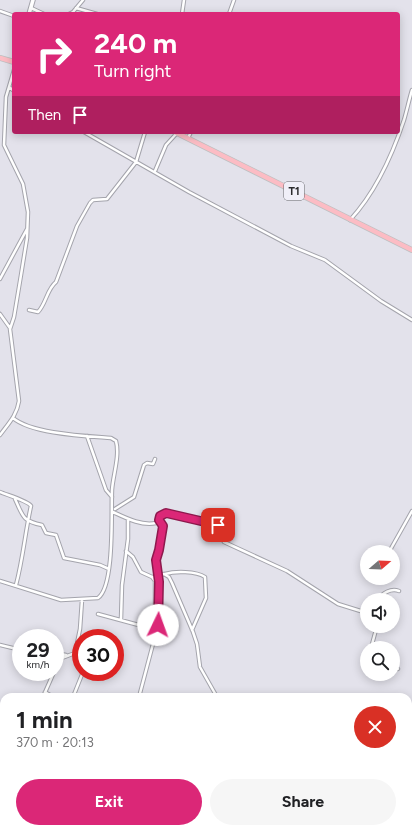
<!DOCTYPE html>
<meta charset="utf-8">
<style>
body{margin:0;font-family:Figtree,sans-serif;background:#f6f6f6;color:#202124;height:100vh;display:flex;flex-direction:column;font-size:15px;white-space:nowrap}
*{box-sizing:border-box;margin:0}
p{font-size:13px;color:#757577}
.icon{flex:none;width:22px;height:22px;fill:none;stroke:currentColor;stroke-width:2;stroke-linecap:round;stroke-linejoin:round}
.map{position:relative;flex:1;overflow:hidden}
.panel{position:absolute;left:0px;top:693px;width:412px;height:140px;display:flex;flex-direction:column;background:#fff;border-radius:12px 12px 0 0;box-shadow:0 2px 10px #0003}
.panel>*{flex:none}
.hud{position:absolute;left:12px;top:12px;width:388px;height:122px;border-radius:4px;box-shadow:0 2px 10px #0003;background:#db2777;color:#fff;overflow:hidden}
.needle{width:26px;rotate:71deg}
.controls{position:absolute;left:360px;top:545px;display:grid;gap:8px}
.controls a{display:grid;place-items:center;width:40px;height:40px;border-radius:50%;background:#fff;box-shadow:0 2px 10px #0003;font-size:20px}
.speed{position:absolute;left:12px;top:629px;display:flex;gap:8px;font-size:20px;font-weight:700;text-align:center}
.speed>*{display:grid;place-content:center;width:52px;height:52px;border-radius:50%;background:#fff;box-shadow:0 2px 10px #0003;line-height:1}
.speed small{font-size:10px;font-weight:400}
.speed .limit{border:6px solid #d22;background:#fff;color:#111}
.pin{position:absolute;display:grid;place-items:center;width:34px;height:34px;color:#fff;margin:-17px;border-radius:8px;box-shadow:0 2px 6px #0006}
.me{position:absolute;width:44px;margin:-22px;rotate:3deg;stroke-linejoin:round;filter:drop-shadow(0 0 3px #0008)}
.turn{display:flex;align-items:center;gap:14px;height:84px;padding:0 16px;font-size:18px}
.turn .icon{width:52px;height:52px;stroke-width:2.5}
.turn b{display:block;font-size:28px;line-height:34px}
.then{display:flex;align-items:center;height:38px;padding:0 16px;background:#0003;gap:8px;font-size:15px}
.round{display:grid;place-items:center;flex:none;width:42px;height:42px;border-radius:21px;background:#f6f6f6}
.summary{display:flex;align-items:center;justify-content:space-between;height:68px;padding:0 16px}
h1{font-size:24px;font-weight:700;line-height:30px}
.action{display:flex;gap:8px;margin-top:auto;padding:8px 16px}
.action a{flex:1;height:46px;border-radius:24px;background:#db2777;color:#fff;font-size:16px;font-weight:700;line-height:46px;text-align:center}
.action a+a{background:#f6f6f6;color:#202124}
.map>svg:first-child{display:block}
</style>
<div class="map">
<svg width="412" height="833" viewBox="0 0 412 833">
<rect width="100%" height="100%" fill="#e3e2eb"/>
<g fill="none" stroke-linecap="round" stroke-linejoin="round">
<!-- minor casing -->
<g stroke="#a4a4ac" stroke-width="4.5">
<path id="minor" d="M31,8l13,6
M76,8l21,6
M0,11l14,5
M69,14l4,-2 10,-12
M182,14l2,-14
M229,14l5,-14
M9,87l5,4
M84,132l105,60 102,54 34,14 56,41 31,19
M188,138l3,-6
M155,171l11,-26 11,-12
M350,220c26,-28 42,-64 54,-100 3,-10 5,-20 8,-30
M0,279l27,-50
M29,310l9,2c8,-8 9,-23 18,-30l21,-56 13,-23 3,-3 14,-1 29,-37 9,-30
M0,314l10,14
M0,435c8,-11 17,-20 19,-34l-9,-72 4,-12 7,-42 6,-37 1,-26 -5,-28 -19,-39 2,-48 8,-27
M87,436l19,54 6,7
M0,492c7,3 28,9 31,14 -6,27 -8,53 -15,79
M15,499c8,17 7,22 27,26l4,8 10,2 8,23 36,7 9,4
M115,509l19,-12 10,-32 3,-2 6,1 2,-5
M113,512c13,6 28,14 43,11l5,-9 5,-1 52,12 4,3 -1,10 3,4 63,29 51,33 29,9
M126,551l7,6 8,15 11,5 3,4v31l3,13 -19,72
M389,552l23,-41
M165,574c10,-3 31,-3 40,3l1,21 -14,32
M153,577l11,-3 5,3 3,6 21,49 4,12 3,23 17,30
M0,581l61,19 37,-2c17,-12 13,-87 14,-108 1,-15 8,-34 4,-49l-5,-3c-25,-2 -79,-4 -98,-20
M378,600c4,-7 13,-12 21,-9
M98,614l59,16
M121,619l1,-34 6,-46v-20
M158,621l1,-39 -3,-23 3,-9 4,-24 -4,-6
M0,645l21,5
M371,648l6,-22
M55,653l11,2
M75,653l6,4
M393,667l5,2
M55,671l7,-13 13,-5 5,-24 2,-29
M45,692l8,5
M43,697l11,-25
M73,697l10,-25
M0,821h4
M39,829l17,4
M139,833l2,-4
M198,833v-4"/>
</g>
<!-- tertiary casing -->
<g stroke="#a4a4ac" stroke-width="5.5">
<path id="tertiary" d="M29,14l4,-14"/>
</g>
<!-- trunk casing -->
<g stroke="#bfbfc0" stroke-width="6">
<path id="trunk" d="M0,58l14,4
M175,132l237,118"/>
</g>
<!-- minor -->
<use href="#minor" stroke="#fff" stroke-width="2.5"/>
<!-- tertiary -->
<use href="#tertiary" stroke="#fff" stroke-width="3.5"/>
<!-- trunk -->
<use href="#trunk" stroke="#fcbcc4" stroke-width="4.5"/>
</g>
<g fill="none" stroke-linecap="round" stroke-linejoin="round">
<!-- route casing -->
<g stroke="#8e194d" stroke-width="10">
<path id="route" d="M158,625l1,-43 -3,-22 3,-10 4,-24 -4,-6 1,-4 6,-3 52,12"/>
</g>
<!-- route -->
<use href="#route" stroke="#db2777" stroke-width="7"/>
</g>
<g text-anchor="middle" stroke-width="4" stroke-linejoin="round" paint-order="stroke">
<!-- shield labels -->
<rect fill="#f0eff8" stroke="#66666b" stroke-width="1" x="284" y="182" width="20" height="18" rx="3"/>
<g font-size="11" font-weight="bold" fill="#2b2b2e">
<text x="294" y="195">T1</text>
</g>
</g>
</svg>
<div class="controls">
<a><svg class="needle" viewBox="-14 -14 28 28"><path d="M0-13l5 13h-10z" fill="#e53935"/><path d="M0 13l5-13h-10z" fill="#757577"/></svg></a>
<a><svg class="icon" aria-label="sound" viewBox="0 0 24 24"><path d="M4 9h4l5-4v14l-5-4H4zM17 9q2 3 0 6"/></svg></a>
<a><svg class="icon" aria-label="search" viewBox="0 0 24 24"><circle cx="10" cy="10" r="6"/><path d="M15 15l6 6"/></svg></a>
</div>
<div class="speed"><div>29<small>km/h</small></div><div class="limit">30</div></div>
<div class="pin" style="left:218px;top:525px;background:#d93025"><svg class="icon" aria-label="arrive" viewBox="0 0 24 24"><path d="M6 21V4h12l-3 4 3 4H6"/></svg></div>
<svg class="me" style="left:158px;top:625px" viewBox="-20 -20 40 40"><circle r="19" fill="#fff"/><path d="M0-13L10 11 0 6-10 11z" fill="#db2777"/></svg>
<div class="hud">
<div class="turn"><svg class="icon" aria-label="right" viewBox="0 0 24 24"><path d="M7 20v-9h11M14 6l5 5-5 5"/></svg><div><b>240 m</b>Turn right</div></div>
<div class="then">Then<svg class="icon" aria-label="arrive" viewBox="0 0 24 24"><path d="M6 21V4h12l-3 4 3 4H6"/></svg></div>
</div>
<section class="panel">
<div class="summary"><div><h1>1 min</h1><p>370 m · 20:13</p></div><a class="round" style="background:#d93025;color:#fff"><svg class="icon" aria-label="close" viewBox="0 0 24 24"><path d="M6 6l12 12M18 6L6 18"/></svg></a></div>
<div class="action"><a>Exit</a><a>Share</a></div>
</section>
</div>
